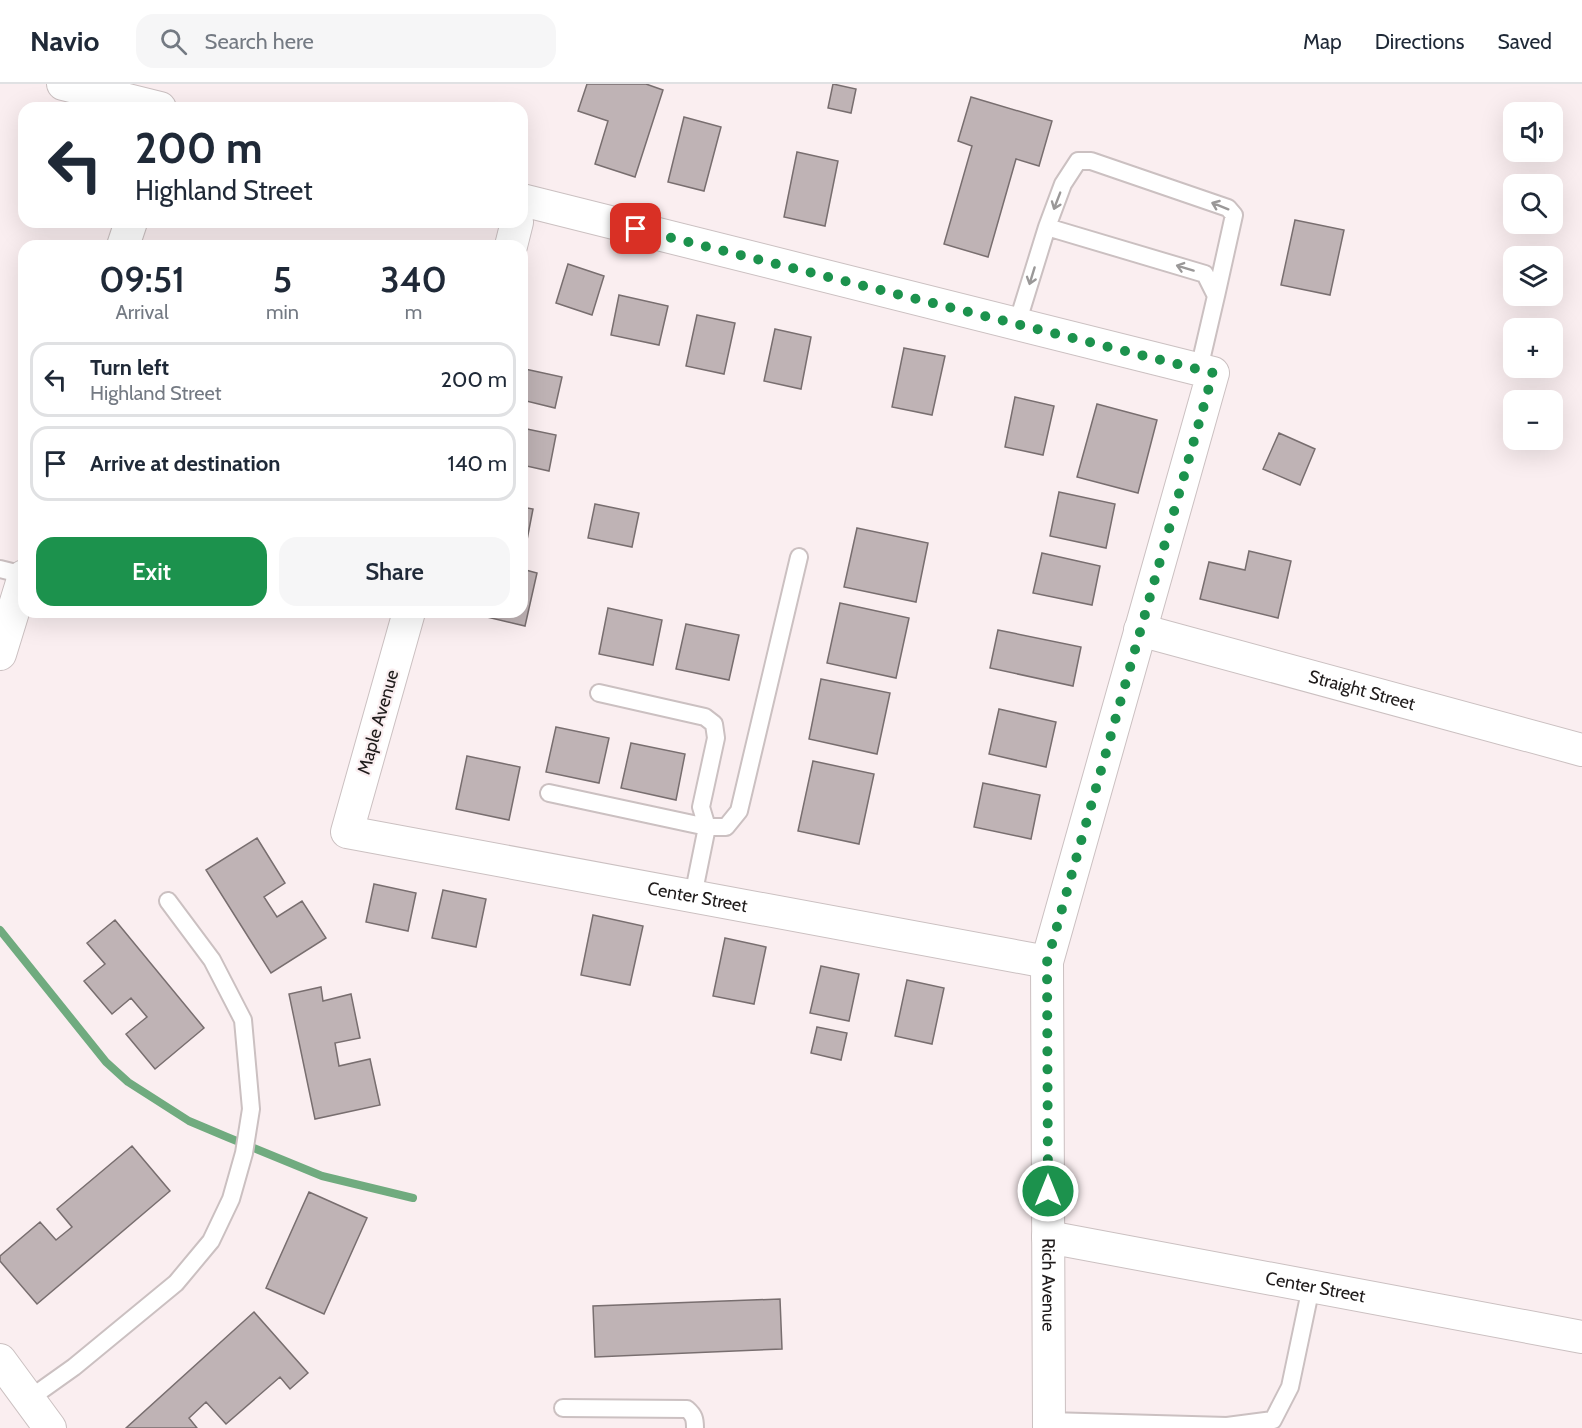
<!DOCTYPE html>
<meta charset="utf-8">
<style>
body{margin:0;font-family:Cabin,sans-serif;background:#f6f6f7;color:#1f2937;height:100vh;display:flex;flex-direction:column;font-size:22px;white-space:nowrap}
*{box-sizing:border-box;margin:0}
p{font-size:20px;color:#747a83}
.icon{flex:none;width:33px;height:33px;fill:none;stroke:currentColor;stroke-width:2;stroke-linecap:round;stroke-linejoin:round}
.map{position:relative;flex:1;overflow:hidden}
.drawer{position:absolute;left:18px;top:156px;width:510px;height:378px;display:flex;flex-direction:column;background:#fff;border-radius:18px;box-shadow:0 6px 24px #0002}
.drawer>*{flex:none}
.banner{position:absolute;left:18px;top:18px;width:510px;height:126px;border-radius:18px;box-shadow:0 6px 24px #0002;background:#fff;color:#1f2937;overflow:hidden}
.tools{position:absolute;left:1503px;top:18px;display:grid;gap:12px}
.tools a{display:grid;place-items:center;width:60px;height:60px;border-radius:12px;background:#fff;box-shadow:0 6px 24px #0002;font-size:30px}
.pin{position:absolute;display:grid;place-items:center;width:51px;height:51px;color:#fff;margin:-26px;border-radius:12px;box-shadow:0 3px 9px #0006}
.me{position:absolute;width:66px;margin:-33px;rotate:0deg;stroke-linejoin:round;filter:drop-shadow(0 0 4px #0008)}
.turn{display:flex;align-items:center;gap:21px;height:126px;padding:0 18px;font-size:27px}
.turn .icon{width:78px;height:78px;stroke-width:2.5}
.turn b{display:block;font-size:42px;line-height:51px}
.eta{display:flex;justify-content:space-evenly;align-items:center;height:102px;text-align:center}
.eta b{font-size:36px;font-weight:600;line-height:42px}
.primary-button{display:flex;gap:12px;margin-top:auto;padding:12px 18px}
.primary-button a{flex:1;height:69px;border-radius:18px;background:#1c924d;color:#fff;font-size:24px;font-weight:600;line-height:69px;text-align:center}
.primary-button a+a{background:#f6f6f7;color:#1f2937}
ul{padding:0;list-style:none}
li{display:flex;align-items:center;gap:18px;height:75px;margin:0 12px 9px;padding:0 6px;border:3px solid #e0e1e3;border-radius:18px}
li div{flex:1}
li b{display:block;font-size:22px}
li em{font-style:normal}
header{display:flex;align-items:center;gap:36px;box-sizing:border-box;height:84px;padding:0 30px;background:#fff;border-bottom:2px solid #e0e1e3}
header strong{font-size:28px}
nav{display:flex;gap:33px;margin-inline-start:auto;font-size:21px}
.search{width:420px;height:54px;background:#f6f6f7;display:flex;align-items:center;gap:15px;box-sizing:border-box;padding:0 21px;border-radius:18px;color:#747a83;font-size:22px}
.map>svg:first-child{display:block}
</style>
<header>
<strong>Navio</strong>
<div class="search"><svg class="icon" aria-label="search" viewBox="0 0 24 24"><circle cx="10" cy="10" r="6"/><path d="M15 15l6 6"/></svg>Search here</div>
<nav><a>Map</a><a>Directions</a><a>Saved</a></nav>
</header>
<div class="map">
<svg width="1582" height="1344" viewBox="0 0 1582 1344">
<rect width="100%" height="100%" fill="#faeef0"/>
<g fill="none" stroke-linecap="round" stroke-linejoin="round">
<!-- stream -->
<path stroke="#70ab7f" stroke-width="8" d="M0,846l106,132 22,20 61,39 38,16 95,39 91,22"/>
</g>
<!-- building -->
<path fill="#bfb3b5" stroke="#786e6f" stroke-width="1.5" d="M587,0h59l17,6 -28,87 -40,-13 13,-43 -30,-10z
M833,0l23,5 -5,24 -23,-5z
M971,13l81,24 -13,45 -23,-7 -28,98 -44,-13 28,-98 -14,-5z
M684,33l37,10 -17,64 -36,-9z
M797,68l41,9 -13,65 -41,-9z
M1295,136l49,10 -14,65 -49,-10z
M568,180l36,12 -12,39 -36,-12z
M619,211l49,11 -9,39 -48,-10z
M697,231l38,8 -11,51 -38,-8z
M775,245l36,8 -10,52 -37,-8z
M904,264l41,8 -13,59 -40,-8z
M525,285l37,8 -7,31 -33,-8v-18z
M1015,313l39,9 -11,49 -38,-8z
M1097,320l60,16 -19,73 -61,-16z
M522,344l34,7 -7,36 -27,-6z
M1279,349l36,16 -15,36 -37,-16z
M1059,408l56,12 -9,44 -56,-12z
M595,420l44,9 -7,34 -44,-9z
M522,423l11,2 -6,31h-5z
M857,444l71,15 -12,59 -72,-15z
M1249,467l42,10 -13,57 -78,-19 9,-37 36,8z
M1042,469l58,13 -8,39 -59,-12z
M522,485l15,4 -12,53 -59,-14h56z
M840,519l69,15 -13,60 -69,-15z
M608,524l54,12 -9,45 -54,-11z
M686,540l53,11 -10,45 -53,-11z
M998,546l83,17 -8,39 -83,-18z
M821,595l69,14 -13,61 -68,-15z
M999,625l57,13 -10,45 -57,-13z
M556,643l53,11 -10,45 -53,-11z
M631,659l54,11 -9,46 -55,-12z
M467,672l53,11 -11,53 -53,-11z
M813,677l61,13 -15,70 -61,-13z
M983,699l57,12 -9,44 -57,-12z
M257,754l28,45 -21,14 13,20 25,-16 24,37 -55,35 -65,-103z
M374,800l42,9 -8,38 -42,-9z
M443,806l43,9 -10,48 -44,-9z
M593,831l50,11 -13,59 -49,-10z
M115,836l89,108 -49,41 -29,-35 21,-17 -16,-19 -19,16 -28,-33 21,-17 -18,-21z
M725,854l41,9 -12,57 -41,-8z
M821,882l38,8 -10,47 -39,-8z
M907,896l37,8 -12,56 -37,-8z
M321,903l2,14 28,-7 9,44 -25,5 4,23 31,-7 10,46 -65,14 -26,-125z
M817,943l30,6 -6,27 -30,-7z
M132,1062l38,45 -133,113 -37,-43v-5l40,-34 16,18 16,-13 -15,-18z
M309,1108l58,26 -43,96 -58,-26z
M780,1215l2,50 -187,8 -2,-51z
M254,1228l54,61 -18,16 -10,-12 -54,47 -20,-22 -17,16 8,10h-71z"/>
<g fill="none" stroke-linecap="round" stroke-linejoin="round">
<!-- lane casing -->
<g stroke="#cbc0c1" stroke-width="20">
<path id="lane" d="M1047,143l16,-43 15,-23h13l137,47 6,7 -18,81
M1017,240l30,-97 158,47 11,22 -17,73
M0,485l24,6
M599,609l106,24 9,7 2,14 -15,69 6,20
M549,709l158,34
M693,812l14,-69h19l13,-16 60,-254
M29,1315l45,-32 102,-84 35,-42 20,-42 13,-46 7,-44 -8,-89 -31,-60 -44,-59
M563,1324l124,1c7,6 8,10 8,19
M1049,1337l178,5 46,-6 17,-33 21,-100"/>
</g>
<!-- street casing -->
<g stroke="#cbc0c1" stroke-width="34">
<g id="street">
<path d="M63,0l97,24"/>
<path id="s1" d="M522,116l691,173 -166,589 2,466"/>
<path d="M123,162l8,-24"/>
<path d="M511,162l6,-24"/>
<path id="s2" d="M409,528l-62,220 700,130"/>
<path id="s3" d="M1140,546l442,120"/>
<path d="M0,570l24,-78"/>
<path id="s4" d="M1048,1153l534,100"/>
<path d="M0,1276l50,68"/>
</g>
</g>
<!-- lane -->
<use href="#lane" stroke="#fff" stroke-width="16"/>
<!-- street -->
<use href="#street" stroke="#fff" stroke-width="32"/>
</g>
<!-- one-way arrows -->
<defs><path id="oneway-shaft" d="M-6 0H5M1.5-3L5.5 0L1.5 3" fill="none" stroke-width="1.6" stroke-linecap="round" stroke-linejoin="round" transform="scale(1.5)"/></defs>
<g stroke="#9a9898">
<use href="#oneway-shaft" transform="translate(1057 117) rotate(111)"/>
<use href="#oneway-shaft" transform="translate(1220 122) rotate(-158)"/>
<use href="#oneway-shaft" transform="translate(1185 184) rotate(-163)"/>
<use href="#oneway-shaft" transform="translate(1032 192) rotate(107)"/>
</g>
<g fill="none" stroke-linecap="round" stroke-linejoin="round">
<!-- route -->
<path stroke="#1c924d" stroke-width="10" stroke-dasharray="0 18" d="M636,145l577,144 -166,589 1,229"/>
</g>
<g text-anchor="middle" stroke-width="4.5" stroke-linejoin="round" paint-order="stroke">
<!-- street labels -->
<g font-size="18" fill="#1f1b1b" stroke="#faeef0">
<text dy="6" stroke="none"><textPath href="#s3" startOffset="230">Straight Street</textPath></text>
<text transform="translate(378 638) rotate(-74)" y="6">Maple Avenue</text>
<text dy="6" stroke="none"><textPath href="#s2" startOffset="585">Center Street</textPath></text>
<text dy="6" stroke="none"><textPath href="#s1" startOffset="1647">Rich Avenue</textPath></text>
<text dy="6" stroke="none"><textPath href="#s4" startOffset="272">Center Street</textPath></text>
</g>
</g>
</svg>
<div class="tools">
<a><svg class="icon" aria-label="sound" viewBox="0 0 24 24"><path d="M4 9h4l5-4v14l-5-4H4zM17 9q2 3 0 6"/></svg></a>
<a><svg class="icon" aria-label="search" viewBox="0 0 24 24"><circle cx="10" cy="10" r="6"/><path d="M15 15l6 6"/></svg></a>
<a><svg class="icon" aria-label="layers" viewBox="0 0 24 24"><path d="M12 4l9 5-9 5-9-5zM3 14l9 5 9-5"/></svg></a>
<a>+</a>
<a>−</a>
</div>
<div class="pin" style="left:636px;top:145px;background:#d93025"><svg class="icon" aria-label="arrive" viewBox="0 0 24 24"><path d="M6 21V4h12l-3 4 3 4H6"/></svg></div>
<svg class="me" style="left:1048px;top:1107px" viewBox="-20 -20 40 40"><circle r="17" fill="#1c924d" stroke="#fff" stroke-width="3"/><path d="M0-11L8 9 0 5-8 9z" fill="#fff"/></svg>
<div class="banner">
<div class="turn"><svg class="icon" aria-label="left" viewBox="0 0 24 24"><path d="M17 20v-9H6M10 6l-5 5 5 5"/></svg><div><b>200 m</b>Highland Street</div></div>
</div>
<section class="drawer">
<div class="eta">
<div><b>09:51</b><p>Arrival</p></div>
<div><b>5</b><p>min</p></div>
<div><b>340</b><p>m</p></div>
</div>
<ul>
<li><svg class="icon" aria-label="left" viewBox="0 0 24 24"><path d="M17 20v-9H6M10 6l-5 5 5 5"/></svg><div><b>Turn left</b><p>Highland Street</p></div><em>200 m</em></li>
<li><svg class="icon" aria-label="arrive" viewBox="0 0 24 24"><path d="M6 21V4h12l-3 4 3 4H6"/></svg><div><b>Arrive at destination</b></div><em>140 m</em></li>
</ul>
<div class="primary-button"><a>Exit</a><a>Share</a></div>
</section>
</div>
